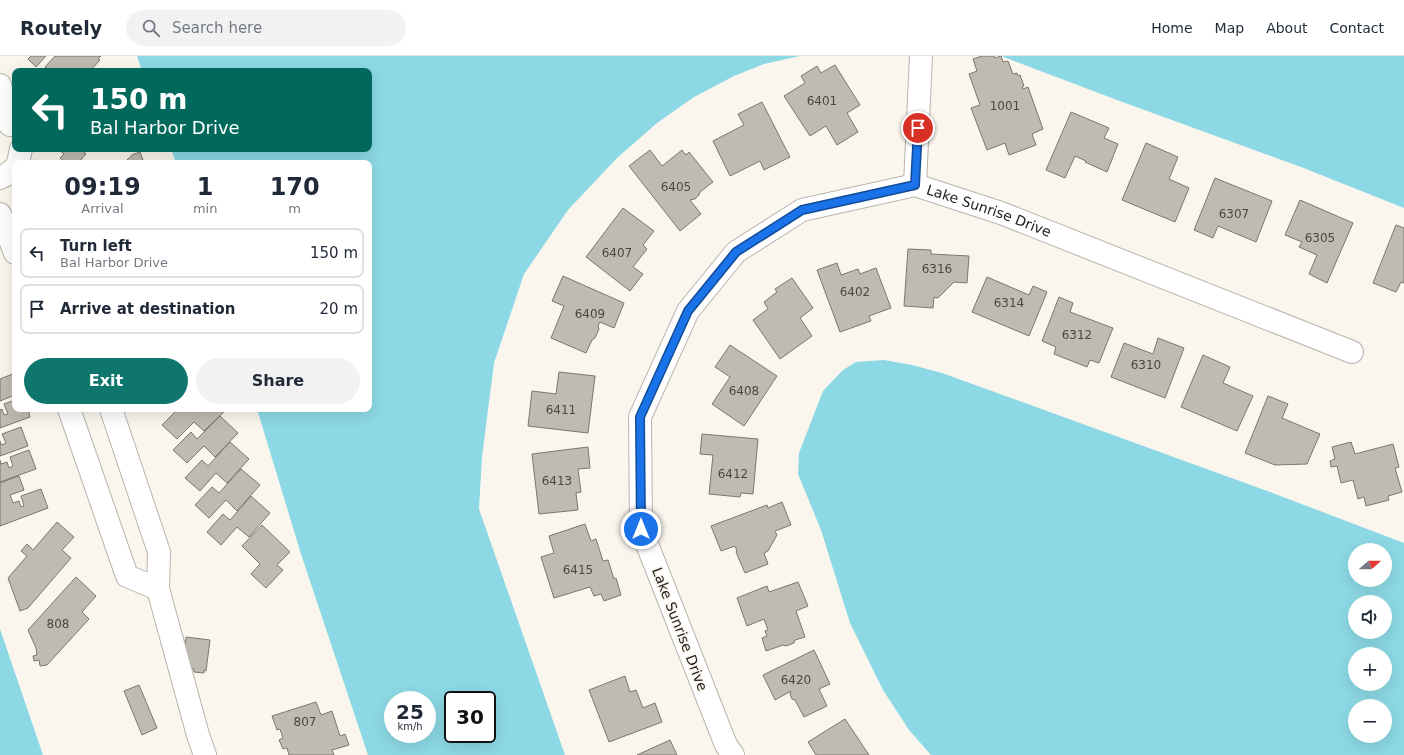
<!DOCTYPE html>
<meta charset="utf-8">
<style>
body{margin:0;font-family:"DejaVu Sans",sans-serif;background:#f2f2f3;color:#1f2937;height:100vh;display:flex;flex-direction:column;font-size:15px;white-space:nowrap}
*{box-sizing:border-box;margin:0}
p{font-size:13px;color:#747a83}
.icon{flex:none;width:22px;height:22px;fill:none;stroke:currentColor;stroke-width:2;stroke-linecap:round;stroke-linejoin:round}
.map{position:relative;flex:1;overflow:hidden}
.details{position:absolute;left:12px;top:104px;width:360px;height:252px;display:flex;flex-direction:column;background:#fff;border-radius:8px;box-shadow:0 4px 16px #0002}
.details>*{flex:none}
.hud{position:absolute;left:12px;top:12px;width:360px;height:84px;border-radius:8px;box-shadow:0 4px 16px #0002;background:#00695c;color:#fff;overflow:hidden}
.needle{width:26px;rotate:70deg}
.controls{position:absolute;left:1348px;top:487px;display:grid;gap:8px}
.controls a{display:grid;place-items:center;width:44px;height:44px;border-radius:50%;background:#fff;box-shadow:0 4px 16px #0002;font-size:20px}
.speed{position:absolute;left:384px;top:635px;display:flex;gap:8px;font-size:20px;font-weight:700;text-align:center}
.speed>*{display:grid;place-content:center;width:52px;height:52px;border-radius:50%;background:#fff;box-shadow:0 4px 16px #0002;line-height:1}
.speed small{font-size:10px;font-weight:400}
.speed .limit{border:2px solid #111;border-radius:6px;background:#fff;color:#111}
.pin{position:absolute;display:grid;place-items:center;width:34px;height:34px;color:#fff;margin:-17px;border:2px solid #fff;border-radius:50%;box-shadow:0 1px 4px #0007}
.me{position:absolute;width:44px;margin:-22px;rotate:0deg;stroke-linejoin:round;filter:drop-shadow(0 0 3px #0008)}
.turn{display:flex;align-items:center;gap:14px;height:84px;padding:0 12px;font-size:18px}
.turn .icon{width:52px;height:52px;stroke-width:2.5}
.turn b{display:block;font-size:28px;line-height:34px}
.eta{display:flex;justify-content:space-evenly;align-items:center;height:68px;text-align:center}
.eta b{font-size:24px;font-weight:800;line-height:28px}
.cta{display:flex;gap:8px;margin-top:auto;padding:8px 12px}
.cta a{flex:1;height:46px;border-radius:24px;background:#0f766e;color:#fff;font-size:16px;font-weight:800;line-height:46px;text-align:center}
.cta a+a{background:#f2f2f3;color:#1f2937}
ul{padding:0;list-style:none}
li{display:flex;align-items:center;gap:12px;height:50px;margin:0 8px 6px;padding:0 4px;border:2px solid #e0e1e3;border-radius:8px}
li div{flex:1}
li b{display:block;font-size:15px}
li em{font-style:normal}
header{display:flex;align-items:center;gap:24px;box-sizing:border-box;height:56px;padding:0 20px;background:#fff;border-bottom:1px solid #e0e1e3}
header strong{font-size:19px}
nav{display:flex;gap:22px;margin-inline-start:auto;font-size:14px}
.search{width:280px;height:36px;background:#f2f2f3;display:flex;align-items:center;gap:10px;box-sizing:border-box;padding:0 14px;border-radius:22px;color:#747a83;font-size:15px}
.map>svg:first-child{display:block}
</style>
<header>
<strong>Routely</strong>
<div class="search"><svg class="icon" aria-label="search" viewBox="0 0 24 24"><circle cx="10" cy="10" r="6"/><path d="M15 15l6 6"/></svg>Search here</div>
<nav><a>Home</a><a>Map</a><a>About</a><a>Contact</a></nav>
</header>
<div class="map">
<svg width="1404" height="699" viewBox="0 0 1404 699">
<rect width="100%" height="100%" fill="#faf5ed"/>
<!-- water -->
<path fill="#8cd9e5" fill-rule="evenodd" d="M137,0h663l-36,8 -30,12 -40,21 -37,26 -40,35 -49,52 -44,64 -30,89 -12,94 -3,52 86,246h-197l-67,-201 -44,-145h112v-246h-193l-5,-14h198v-78h-227zM393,644h34v34h-34zM453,644h34v34h-34z
M1001,0h403v152l-103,-41 -184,-67z
M884,304l28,5 30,8 328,119 134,51v212h-473l-22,-25 -26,-40 -33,-67 -29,-93 -23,-56 1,-21 24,-62 20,-21 13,-8zM1355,494h30v30h-30zM1355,546h30v30h-30zM1355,598h30v30h-30zM1355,650h30v30h-30z
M0,573l43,126h-43z"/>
<!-- building -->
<path fill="#bfbbb2" stroke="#7b766f" d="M31,0h15l-10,11 -8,-8z
M55,0h46l-3,3 2,1 -10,11h-42l-3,-4z
M982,0h12l1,2 6,-2 2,6 5,-1 5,13 4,-1 1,3 2,-1 4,11 -2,1 1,2 5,-2 15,42 -11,5 4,11 -27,10 -4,-12 -18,7 -16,-42 9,-3 -11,-31 8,-3 -4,-12z
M835,9l25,40 -13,8 11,19 -21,13 -11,-19 -16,10 -26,-40 21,-13 -4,-7 16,-10 4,7z
M762,46l28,55 -26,13 -4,-9 -30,15 -17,-35 31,-16 -6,-11z
M1071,56l38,16 -5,10 14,6 -11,28 -22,-10 1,-1 -11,-5 -10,22 -19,-8z
M1146,87l32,14 -9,22 20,9 -14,34 -53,-22z
M58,93h26l-1,2 3,3 -8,9h-13l-5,-5 4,-4z
M650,94l12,16 20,-16 4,5 3,-3 24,30 -13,10 -1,3 -4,4 -5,1 11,14 -21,17 -51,-65z
M140,96l4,11h-20l8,-8z
M1215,122l57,23 -16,41 -38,-16 -5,12 -19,-8z
M1300,144l53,23 -26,60 -18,-9 8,-19 -18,-8 3,-5 -17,-7z
M623,152l31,23 -11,14 4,4 -14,18 10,7 -13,17 -44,-34z
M1396,169l8,3v55l-3,-1 -5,10 -23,-9z
M908,193l23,1v4l38,2 -2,27 -13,-1 -16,16 -4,-1 -1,11 -29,-2z
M837,207l4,12 17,-6 2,5 16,-6 15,40 -22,8 2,5 -31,11 -23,-62z
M563,220l61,27 -10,25 -14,-6 -2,4 1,3 -4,9 -3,2 -6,13 -35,-15 13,-32 -12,-5z
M987,221l42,18 4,-9 14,6 -18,44 -57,-24z
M792,222l21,30 -13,10 12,18 -32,23 -27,-39 15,-11 -4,-7 13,-10 -2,-3z
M1059,241l14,6 -3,9 43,16 -14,35 -9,-3 -3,7 -33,-13 2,-7 -14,-6z
M1158,282l26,10 -19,50 -54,-21 13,-34 29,11z
M730,289l47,31 -33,50 -32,-22 18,-27 -15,-10z
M1203,299l27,12 -7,16 30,13 -16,35 -56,-24z
M559,316l36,4 -7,57 -60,-7 4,-35 24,3z
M15,317v22l-15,6v-22z
M1268,340l20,8 -6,14 38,16 -13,30 -32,1 -30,-12z
M15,344v9h13l2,8 -30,11v-18l2,-1 2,6 4,-1 -4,-10z
M178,353h49l-23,22 -10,-9 -17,17 -15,-14z
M220,360l18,17 -23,24 -11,-11 -17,17 -14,-13 18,-18 6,7z
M21,371l7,19 -28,10v-15l1,4 5,-2 -4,-9z
M702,378l56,5 -5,55 -12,-1 -1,4 -31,-3 4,-39 -13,-1z
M230,386l19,17 -22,24 -11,-10 -16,18 -15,-13 17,-18 6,6z
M1351,386l4,12 38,-10 6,23 -4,1 7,24 -14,4 1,4 -23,6 -2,-9 -6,2 -5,-19 -12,3 -4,-17 -6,1 -1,-6 5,-2 -3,-12z
M588,391l2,21 -12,1 3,23 -5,1 2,17 -39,4 -7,-60z
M29,394l7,19 -36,13v-22l1,4 6,-2 2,6 4,-2 -3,-9z
M241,413l19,16 -23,26 -11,-11 -17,18 -14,-13 17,-18 7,6z
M19,420l5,14 -14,5 3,8 6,-2 2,6 3,-1 -3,-10 20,-7 7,19 -48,18v-43z
M251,440l19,17 -21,24 -12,-10 -16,18 -14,-13 16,-18 7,6z
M782,446l9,23 -16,6 2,4 -9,16 -4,2 4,11 -23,9 -9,-21 1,-1 -2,-5 -14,5 -10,-25 56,-21 1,3z
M57,466l17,15 -12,13 9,8 -43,50 -8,3 -12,-33 19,-22 -6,-5 6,-7 6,6z
M585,468l6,17 5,-2 7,22 5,-1 6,19 2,-1 5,17 -17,6 -3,-7 -7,2 -4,-9 -36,11 -13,-41 13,-4 -5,-17z
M262,469l28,27 -13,13 6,5 -17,18 -15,-14 9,-10 -18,-18z
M76,521l20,19 -14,16 7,7 -42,46 -7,1 -1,-6 -5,1 -1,-5 4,-1 -1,-7 -8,-18z
M798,526l10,24 -12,5 9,26 -10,3 -1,3 -8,3 -3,-1 -17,6 -4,-13 5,-2 -2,-5 3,-1 -4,-11 -17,7 -10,-28 30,-12 2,6z
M186,581l24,3 -4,31 -2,-1v3l-10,-1v-3l-12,-2z
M814,594l16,34 -11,5 8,17 -23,11 -9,-17 -3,-1 -2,-5 1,-3 -16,9 -12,-25z
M625,620l5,16 6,-2 7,18 12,-5 7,19 -53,20 -20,-52z
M139,629l18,43 -15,7 -18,-44z
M316,646l5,13 11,-4 8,25 5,-2 4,11 -17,5 2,5h-45l-2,-7 -4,1 -4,-9 4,-2 -3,-9 -3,1 -5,-14z
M845,663l24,36h-53l-8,-13z
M670,684l7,15h-40z"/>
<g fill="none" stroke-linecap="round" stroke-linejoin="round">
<!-- minor casing -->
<g stroke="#b9b4ac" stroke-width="24">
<g id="minor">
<path d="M0,29l10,40"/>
<path d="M18,107l3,-14"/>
<path d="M0,122l6,-3 9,-7"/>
<path d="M915,129l6,-129"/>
<path d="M0,158l15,39"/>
<path d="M69,353l58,167 31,13"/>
<path d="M111,353l48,143 -1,37 40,146 7,20"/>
<path id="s1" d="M733,699l-7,-10 -85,-216 -1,-112 48,-106 48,-59 66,-42 113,-25 86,28 351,139"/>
</g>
</g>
<!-- minor -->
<use href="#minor" stroke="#fff" stroke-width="22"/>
</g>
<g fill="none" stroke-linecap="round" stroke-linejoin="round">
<!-- route casing -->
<g stroke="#114b97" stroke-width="10">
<path id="route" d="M641,473l-1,-112 48,-106 48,-59 66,-42 113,-25 3,-57"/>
</g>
<!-- route -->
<use href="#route" stroke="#1a73e8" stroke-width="7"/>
</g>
<g text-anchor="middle" stroke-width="3" stroke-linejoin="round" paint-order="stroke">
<!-- number labels -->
<g font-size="12" fill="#4a4843">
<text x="822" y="49">6401</text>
<text x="1005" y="54">1001</text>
<text x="676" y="135">6405</text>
<text x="1234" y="162">6307</text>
<text x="1320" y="186">6305</text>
<text x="617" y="201">6407</text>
<text x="937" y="217">6316</text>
<text x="855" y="240">6402</text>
<text x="1009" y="251">6314</text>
<text x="590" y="262">6409</text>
<text x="1077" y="283">6312</text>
<text x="1146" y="313">6310</text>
<text x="744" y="339">6408</text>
<text x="561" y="358">6411</text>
<text x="733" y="422">6412</text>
<text x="557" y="429">6413</text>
<text x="578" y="518">6415</text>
<text x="58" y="572">808</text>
<text x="796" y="628">6420</text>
<text x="305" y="670">807</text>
</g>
<!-- street labels -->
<g font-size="14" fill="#23211e" stroke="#faf5ed">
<text dy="5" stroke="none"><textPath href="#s1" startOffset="821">Lake Sunrise Drive</textPath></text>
<text transform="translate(680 573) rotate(69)" y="5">Lake Sunrise Drive</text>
</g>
</g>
</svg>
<div class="controls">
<a><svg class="needle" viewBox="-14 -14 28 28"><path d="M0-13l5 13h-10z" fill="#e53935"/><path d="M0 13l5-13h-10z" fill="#747a83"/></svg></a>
<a><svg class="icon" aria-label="sound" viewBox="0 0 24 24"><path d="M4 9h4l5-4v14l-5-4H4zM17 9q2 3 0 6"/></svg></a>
<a>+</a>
<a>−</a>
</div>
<div class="speed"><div>25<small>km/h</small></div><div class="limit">30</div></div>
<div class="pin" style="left:918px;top:72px;background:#d93025"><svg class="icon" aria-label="arrive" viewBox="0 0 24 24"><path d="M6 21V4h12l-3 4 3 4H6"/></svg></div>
<svg class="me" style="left:641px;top:473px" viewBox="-20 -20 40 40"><circle r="17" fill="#1a73e8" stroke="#fff" stroke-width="3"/><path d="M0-11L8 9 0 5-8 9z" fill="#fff"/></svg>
<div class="hud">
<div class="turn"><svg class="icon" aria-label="left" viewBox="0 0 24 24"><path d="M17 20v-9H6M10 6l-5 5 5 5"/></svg><div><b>150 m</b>Bal Harbor Drive</div></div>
</div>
<section class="details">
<div class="eta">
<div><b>09:19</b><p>Arrival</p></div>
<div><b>1</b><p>min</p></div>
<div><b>170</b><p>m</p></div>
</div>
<ul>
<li><svg class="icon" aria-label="left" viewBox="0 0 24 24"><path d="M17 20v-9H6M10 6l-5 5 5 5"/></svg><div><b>Turn left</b><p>Bal Harbor Drive</p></div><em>150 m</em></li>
<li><svg class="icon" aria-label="arrive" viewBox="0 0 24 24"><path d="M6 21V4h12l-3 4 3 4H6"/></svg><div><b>Arrive at destination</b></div><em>20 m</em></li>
</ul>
<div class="cta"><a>Exit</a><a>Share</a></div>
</section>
</div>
